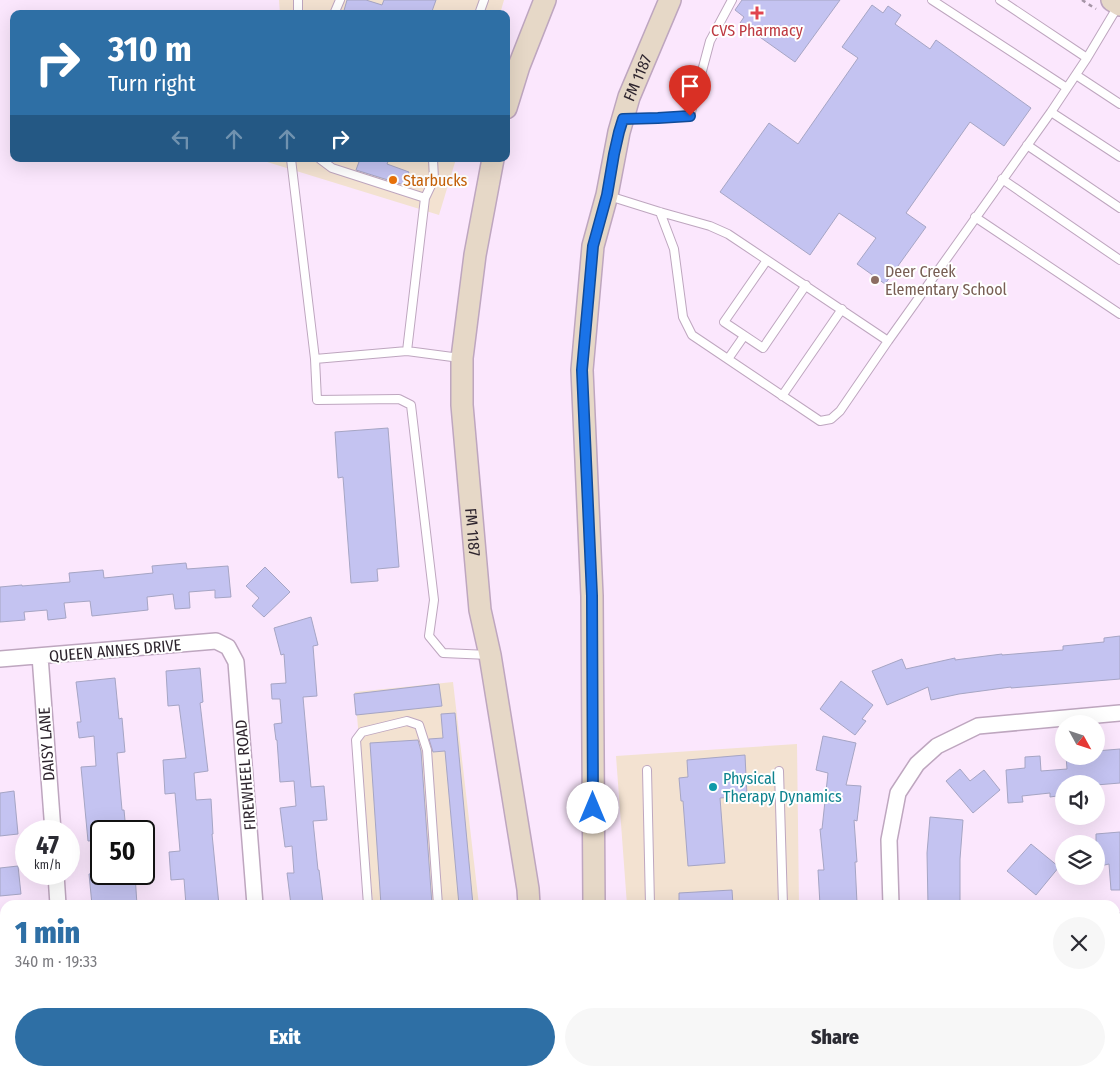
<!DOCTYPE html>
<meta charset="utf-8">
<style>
body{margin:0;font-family:"Fira Sans Condensed",sans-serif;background:#f7f7f7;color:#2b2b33;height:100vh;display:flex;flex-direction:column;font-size:19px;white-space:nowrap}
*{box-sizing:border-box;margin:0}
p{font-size:16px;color:#7c7c81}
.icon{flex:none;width:28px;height:28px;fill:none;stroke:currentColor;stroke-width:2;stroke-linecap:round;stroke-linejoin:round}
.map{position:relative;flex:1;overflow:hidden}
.details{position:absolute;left:0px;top:900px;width:1120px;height:176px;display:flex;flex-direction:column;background:#fff;border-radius:15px 15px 0 0;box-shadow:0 5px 20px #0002}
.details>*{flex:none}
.hud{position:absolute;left:10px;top:10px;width:500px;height:152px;border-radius:10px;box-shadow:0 5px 20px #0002;background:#2e6fa5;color:#fff;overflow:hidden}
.needle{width:32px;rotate:130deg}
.tools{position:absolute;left:1055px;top:715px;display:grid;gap:10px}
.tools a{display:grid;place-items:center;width:50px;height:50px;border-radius:50%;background:#fff;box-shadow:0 5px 20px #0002;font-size:25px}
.speed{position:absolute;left:15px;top:820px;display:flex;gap:10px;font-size:25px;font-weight:700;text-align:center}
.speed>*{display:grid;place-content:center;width:65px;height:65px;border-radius:50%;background:#fff;box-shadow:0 5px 20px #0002;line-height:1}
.speed small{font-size:12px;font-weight:400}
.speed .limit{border:2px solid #111;border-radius:8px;background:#fff;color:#111}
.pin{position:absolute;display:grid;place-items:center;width:42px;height:42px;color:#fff;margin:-51px -21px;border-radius:50% 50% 50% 0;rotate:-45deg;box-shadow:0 0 5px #0007}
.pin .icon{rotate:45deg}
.me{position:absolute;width:55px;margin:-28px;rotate:0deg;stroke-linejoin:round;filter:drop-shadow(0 0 4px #0008)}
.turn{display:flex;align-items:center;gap:18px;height:105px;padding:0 15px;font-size:22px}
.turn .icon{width:65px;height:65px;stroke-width:2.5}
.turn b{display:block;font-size:35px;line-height:42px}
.lanes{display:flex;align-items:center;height:48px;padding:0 15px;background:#0003;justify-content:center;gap:25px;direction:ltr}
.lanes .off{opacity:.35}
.round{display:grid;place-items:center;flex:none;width:52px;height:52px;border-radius:26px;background:#f7f7f7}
.headline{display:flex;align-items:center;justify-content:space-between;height:85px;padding:0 15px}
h1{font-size:30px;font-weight:800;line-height:38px;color:#2e6fa5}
.cta{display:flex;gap:10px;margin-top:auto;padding:10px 15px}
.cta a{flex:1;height:58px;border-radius:30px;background:#2e6fa5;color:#fff;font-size:20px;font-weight:800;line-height:58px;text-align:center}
.cta a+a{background:#f7f7f7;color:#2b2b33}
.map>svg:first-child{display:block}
</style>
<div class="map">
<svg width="1120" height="1076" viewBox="0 0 1120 1076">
<rect width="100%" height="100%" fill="#fbe7fd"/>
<!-- commercial -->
<path fill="#f3e2d1" d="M279,0h225l-4,14h-220z
M264,159h192l-17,56 -175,-54z
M453,682l26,223h-106l-18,-213z
M797,744l2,161h-172l-11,-149z
M386,1071h113v5h-113z
M638,1071h164v5h-163z"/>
<!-- building -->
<path fill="#c4c3f1" stroke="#a6a5c4" d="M347,0h19l16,5 2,-5h52l-5,14h-88z
M742,0h98l-45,62 -55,-39 4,-6 -9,-7z
M872,5l11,8 5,-7 13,9 -6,9 35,25 6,-9 95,68 -27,38 -34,-24 -64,91 20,14 -41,57 -28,-20 19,-26 -37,-25 -29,42 -90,-63 49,-69 29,21 60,-86 -16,-11z
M360,159h29l-2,5 22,8 -5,13 -48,-15z
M388,428l11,139 -22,2 1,12 -27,2 -8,-106 -5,1 -3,-46z
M186,563l1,6 41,-3 3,31 -16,1v-8l-26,2 1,16 -15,1 -2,-15 -26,3 1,13 -56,6 -2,-15 -26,2 2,15 -18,2 -1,-10 -23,2 1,8 -25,2v-35l22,-2v1l48,-4 -1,-9 34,-3 1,8 49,-5 -1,-7z
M265,567l25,25 -26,25 -12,-11 7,-8 -13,-12z
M311,617l7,28 -5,1 4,50 -14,1 8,90 13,-1 3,34 -14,1 5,49h1l4,33 -19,2h-13l-4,-32h7l-2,-27 -7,1 -5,-39 16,-2 -2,-25 -14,1 -3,-42h-1l-2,-16 8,-1 -2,-24h-8l-1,-15 15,-1 -2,-29 -3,1 -7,-27z
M1120,636v43l-109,9v-1l-52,7 -28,6 -3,-13 -41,18 -15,-34 30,-12 4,10 49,-11v2l47,-6v1l61,-5v-4l41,-4v-4z
M200,668l3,34 -3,1 8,68 -14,2 2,27 15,-1 2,35h-1l7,71h-33l-2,-26 -13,1 -2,-28 11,-1 -5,-58 -10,1 -2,-34 23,-2 -7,-53 -11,1 -2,-35z
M115,678l4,41 3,-1 3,34 -8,1 5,57h2l2,21h-25v9l-13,1 -7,-74 15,-1 -2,-30 -15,2 -2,-16h4l-5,-40z
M841,681l32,24 -11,14 4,2 -11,14 -35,-26z
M439,684l3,22 -86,9 -2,-21z
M455,713l18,192h-14l-14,-154 -12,1 -4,-13 14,-1 -2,-24z
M823,736l33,7 -10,42 15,1 -4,35 -3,-1 3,42h-2l2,41 -37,2 -2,-35h6l-4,-41h2l6,-56 -12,-3z
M418,740l3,11 11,154h-51l-11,-162z
M1120,749v34l-24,2v-1h-32v11l-14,2v-4l-28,3 1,6 -15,1 -2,-33 19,-2v-11l15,-1 1,15 26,-2 -1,-13h30v-5z
M745,755l2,41 -27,2 5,65 -37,3 -5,-65h-2l-2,-23 9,-1 -1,-17z
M960,769l10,12 14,-11 16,20 -27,23 -27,-32z
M14,791l4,43 -18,2v-43z
M930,817l33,3 -3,39v46h-32l-1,-52z
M1120,832v58h-9l-2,-26 -13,3v-33z
M1031,844l28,23 -23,28 -29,-24z
M18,866l3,28 -21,2v-28z
M101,872v2h34l2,31h-45l-3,-31z
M732,890l1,15h-54v-12z"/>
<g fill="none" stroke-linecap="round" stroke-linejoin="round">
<!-- service casing -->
<g stroke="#bea6bf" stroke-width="10">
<path id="service" d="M298,0v14
M932,0l135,88
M1000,0l87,58
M334,14l6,-14
M479,14l5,-14
M1076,75l44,29
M1051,112l69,45
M626,119l32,-1 32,-2 20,-75 22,-41
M1027,145l93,63
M291,159l24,200
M320,159l12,9 93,30
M433,159l1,20 -9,19 -18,153 -92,8 2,41 82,-1 12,6 23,195 -5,36 14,17 46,2
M1002,179l118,81
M609,196l51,16 50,14 18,8 160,107 163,-229 36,-54 31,-52
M660,212l14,37 9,68 9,18 128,86 11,-2 9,-8 48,-70
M975,217l145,97
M767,260l-43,62 39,26 43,-63
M407,351l53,7
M728,359l16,-23
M782,396l60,-87
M647,770l3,135
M779,771l4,134
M368,905l-12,-165 6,-8 45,-11 12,4 8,25 11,155
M380,1071v5
M450,1071v5
M660,1071v5
M785,1071v5"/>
</g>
<!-- minor casing -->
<g stroke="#bea6bf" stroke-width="18">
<path id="minor" d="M40,656l13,175
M0,659l216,-18 12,6 8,15 19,243
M56,874l2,31
M891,905l-2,-65 9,-47 19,-29 20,-18 41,-20 142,-13
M1115,926l5,-5
M70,1071l1,5
M268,1071l1,5
M895,1071v5
M1081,1071v5"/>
</g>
<!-- secondary casing -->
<g stroke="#bea6bf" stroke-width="24">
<g id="secondary">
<path d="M1112,0l8,5"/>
<path d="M506,108l13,-42 26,-66"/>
<path id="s1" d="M493,159l-18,96 -13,103v47l18,205 10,45 38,234 1,16"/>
<path id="s2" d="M594,905l-2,-309 -10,-226 11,-124 14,-51 12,-63 10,-35 41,-97"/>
<path d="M539,1071v5"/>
<path d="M600,1071l1,5"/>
</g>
</g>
<!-- path -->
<path stroke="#a595a6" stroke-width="2.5" stroke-dasharray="4 4" stroke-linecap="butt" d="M1082,0l14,9"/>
<!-- service -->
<use href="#service" stroke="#fff" stroke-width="8"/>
<!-- minor -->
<use href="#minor" stroke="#fff" stroke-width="15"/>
<!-- secondary -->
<use href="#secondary" stroke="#e6d8c7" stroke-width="21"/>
</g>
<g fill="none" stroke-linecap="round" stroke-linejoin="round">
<!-- route casing -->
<g stroke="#114b97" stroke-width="12">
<path id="route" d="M593,808l-1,-212 -10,-226 11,-124 14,-51 7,-41 5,-22 4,-13 35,-1 32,-2"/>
</g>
<!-- route -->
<use href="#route" stroke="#1a73e8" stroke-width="9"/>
</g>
<!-- markers -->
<path fill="#e0444e" stroke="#fff" stroke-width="2" d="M754.5 5.5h5v5h5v5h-5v5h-5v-5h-5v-5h5z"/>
<circle fill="#e8710a" stroke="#fff" stroke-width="2" cx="393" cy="180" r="5"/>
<circle fill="#8d6e63" stroke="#fff" stroke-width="2" cx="875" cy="280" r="5"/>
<circle fill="#0f9aa8" stroke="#fff" stroke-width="2" cx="713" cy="787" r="5"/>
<g text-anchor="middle" stroke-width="4" stroke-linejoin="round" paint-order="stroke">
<!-- health labels -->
<g font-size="16" fill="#be3a42" stroke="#fff">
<text x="757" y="36">CVS Pharmacy</text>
</g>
<!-- street labels -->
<g font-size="16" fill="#2e252e" stroke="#fff">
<text dy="6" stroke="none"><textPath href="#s2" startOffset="834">FM 1187</textPath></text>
<text dy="6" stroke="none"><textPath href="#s1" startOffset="376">FM 1187</textPath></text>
<text transform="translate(115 650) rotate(-5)" y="6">QUEEN ANNES DRIVE</text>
<text transform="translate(46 744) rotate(-94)" y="6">DAISY LANE</text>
<text transform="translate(245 775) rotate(-95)" y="6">FIREWHEEL ROAD</text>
</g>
<!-- food labels -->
<g font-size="16" fill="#c56008" stroke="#fff" text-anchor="start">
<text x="403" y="186">Starbucks</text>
</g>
<!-- education labels -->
<g font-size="16" fill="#785e54" stroke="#fff" text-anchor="start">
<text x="885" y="277">Deer Creek<tspan x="885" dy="18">Elementary School</tspan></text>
</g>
<!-- culture labels -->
<g font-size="16" fill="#0d838f" stroke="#fff" text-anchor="start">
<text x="723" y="784">Physical<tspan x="723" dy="18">Therapy Dynamics</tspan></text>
</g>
</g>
</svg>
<div class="tools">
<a><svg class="needle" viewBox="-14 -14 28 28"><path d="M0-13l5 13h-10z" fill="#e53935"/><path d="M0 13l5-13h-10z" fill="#7c7c81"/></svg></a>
<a><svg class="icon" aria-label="sound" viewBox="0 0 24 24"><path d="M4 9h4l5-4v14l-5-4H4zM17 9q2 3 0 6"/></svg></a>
<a><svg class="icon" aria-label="layers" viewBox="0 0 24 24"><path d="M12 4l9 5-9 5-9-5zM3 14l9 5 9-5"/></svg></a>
</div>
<div class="speed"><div>47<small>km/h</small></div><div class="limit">50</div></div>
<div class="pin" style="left:690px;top:116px;background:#d93025"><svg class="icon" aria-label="arrive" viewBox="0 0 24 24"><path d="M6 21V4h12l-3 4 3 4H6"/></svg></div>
<svg class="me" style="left:593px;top:808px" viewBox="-20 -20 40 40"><circle r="19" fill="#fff"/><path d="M0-13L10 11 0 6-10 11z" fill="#1a73e8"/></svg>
<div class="hud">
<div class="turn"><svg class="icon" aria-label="right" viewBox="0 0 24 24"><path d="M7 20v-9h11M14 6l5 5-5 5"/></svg><div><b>310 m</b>Turn right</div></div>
<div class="lanes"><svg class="icon off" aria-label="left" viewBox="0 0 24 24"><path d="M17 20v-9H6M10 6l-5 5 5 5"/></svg><svg class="icon off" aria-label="ahead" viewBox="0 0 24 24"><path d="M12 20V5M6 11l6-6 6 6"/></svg><svg class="icon off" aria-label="ahead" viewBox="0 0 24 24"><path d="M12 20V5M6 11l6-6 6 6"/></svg><svg class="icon" aria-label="right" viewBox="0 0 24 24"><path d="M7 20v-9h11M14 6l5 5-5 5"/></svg></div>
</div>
<section class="details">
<div class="headline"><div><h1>1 min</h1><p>340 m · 19:33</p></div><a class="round"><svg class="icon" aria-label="close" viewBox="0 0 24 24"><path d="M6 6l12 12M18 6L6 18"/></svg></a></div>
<div class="cta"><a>Exit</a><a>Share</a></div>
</section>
</div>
